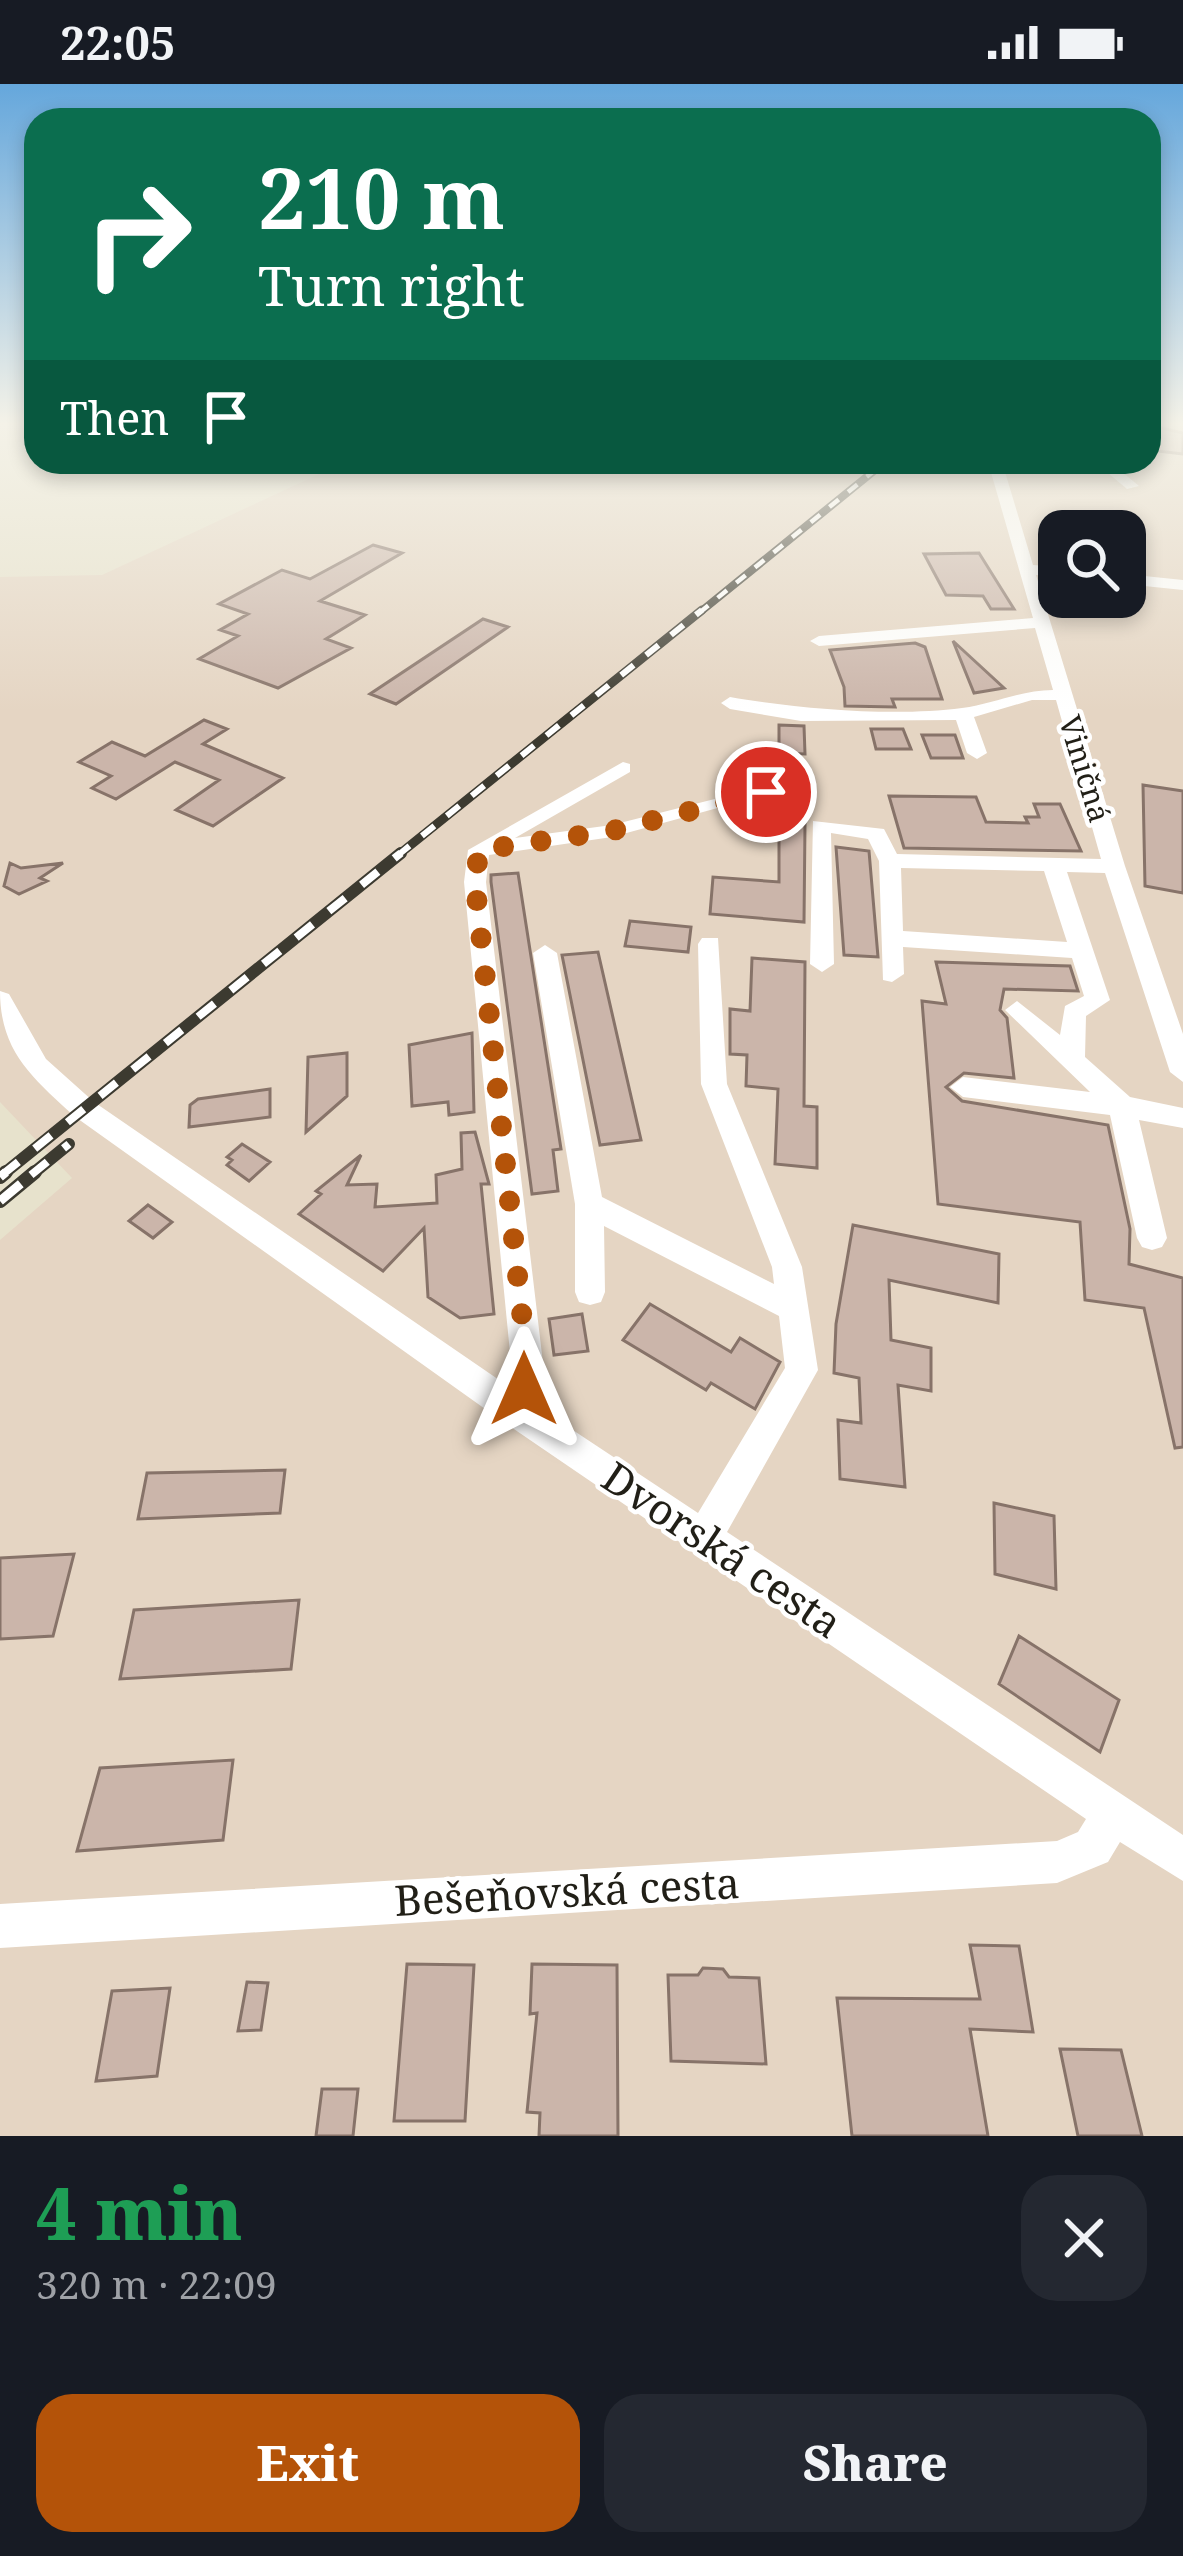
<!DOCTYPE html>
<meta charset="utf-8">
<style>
body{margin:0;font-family:"Noto Serif",serif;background:#242831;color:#f1f3f6;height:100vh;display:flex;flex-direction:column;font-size:45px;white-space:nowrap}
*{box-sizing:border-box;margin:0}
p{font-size:39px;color:#9ea1a6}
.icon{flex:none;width:66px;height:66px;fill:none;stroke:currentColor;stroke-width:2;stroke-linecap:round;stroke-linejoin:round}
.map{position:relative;height:2052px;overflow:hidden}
.side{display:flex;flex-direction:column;background:#171b24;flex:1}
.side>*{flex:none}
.guide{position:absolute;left:24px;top:24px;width:1137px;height:366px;border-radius:36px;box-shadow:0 6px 18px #0003;background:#0b6e4f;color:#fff;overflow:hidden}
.buttons{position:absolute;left:1038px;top:426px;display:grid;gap:24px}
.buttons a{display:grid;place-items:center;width:108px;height:108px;border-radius:24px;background:#171b24;box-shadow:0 6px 18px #0003;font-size:60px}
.pin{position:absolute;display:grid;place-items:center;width:102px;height:102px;color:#fff;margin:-51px;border:6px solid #fff;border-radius:50%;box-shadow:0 3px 12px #0007}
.me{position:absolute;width:132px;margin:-66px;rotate:0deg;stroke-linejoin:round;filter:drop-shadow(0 0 9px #0008)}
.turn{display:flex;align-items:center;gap:42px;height:252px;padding:0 36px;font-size:54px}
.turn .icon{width:156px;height:156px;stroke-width:2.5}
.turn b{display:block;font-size:84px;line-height:102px}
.then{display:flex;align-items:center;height:114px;padding:0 36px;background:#0003;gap:24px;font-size:45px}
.round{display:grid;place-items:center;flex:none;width:126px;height:126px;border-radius:36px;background:#242831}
.headline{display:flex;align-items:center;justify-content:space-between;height:204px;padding:0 36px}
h1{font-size:72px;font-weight:800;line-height:90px;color:#1e9e55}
.cta{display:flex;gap:24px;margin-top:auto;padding:24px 36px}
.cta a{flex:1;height:138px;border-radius:36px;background:#b45309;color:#fff;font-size:48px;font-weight:800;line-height:138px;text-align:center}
.cta a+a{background:#242831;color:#f1f3f6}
.status{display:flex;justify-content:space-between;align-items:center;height:84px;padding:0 60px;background:#171b24;direction:ltr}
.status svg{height:33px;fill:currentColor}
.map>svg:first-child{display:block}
</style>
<div class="status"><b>22:05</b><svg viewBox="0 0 49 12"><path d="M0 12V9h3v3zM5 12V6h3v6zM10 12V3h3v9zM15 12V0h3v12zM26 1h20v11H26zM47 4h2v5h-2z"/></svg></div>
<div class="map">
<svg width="1183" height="2052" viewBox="0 0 1183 2052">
<rect width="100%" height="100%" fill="#e7e2cc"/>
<!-- industrial -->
<path fill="#e5d5c3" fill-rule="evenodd" d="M1149,341h34v1711h-1183v-896l72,-62 -72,-76v-525l102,-2 243,-113h804zM1059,447h66v66h-66z"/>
<!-- building -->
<path fill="#cbb5aa" stroke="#877369" stroke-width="3" d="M1149,341l34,8v21l-34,-4z
M373,461l29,8 -82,48 45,14 -39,24 25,9 -73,40 -79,-29 39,-23 -18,-6 28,-16 -29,-10 63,-34 28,9z
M979,469l35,56h-23l-8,-13 -37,-1 -22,-41z
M483,535l25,8 -112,77 -26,-10z
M953,557l51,47 -30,5z
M915,559l10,4 17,52h-50l3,8 -50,-1 -1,-19 -14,-37z
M204,636l23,9 -24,15 80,34 -70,48 -37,-16 43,-30 -44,-18 -59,37 -24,-11 19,-12 -32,-14 33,-20 33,14z
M779,641l25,1 1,28 -26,-1z
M871,645h32l8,20h-35z
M922,651h33l8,23h-32z
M1143,701l40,6v102l-38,-7z
M889,712l87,1 10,25 42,1 -3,-6h14l-5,-13h26l21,47 -177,-3z
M779,739l26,1 -1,98 -94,-8 3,-37 66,5z
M836,763l33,4 9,106 -34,-2z
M10,779l11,5 42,-5 -23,15 7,3 -28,13 -15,-8z
M518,789l43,276 -8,1 5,41 -26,3 -41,-312v-7z
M630,837l61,6 -3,25 -63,-6z
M598,868l43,188 -41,5 -38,-190z
M752,874l53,4 -1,144 13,1v61l-42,-4 3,-75 -32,-3 1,-31 -17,-1v-45l20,2z
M936,878l134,4 8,25 -74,-2 -4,21 7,8 7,60 -50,-5 -18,14 16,14 146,24 22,104 -1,35 54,14v169l-8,1 -31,-140 -59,-8 -5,-78 -142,-18 -16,-203 24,3z
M472,949l2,79 -25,3 -1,-13 -36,4 -3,-61z
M347,969v43l-41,36 2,-75z
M270,1005v28l-81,10 1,-22 8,-6z
M475,1048l14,52h-8l13,130 -34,4 -32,-21 -4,-69 -41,43 -84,-57 22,-20 -5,-3 45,-36 -14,30 30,-1 -2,23 62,-4 -1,-28 26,-6 -1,-36z
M242,1060l28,18 -21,19 -22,-16 5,-5 -5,-3z
M148,1121l24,17 -19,16 -24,-17z
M853,1141l146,29 -1,49 -109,-23 2,60 40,8v43l-33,-6 7,102 -65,-8 -2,-59 23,3 -2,-45 -25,-5 2,-49z
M650,1220l81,48 9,-14 40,24 -25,47 -44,-26 -5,7 -83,-50z
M582,1230l6,37 -34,4 -5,-36z
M285,1386l-5,43 -142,6 9,-46z
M994,1419l60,13 2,73 -61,-15z
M74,1470l-21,82 -53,3v-81z
M299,1516l-8,69 -171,10 14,-69z
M1019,1552l100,64 -19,52 -101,-68z
M233,1676l-10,80 -146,11 23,-83z
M970,1861l49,1 14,86 -63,-3 18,107h-136l-15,-138 143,1z
M407,1880l67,1 -9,156h-71z
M532,1880l85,1 1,171h-79l1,-23 -13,-1 10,-99 -7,1z
M703,1884l20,1 6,8 30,1 7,86 -95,-3 -3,-86h30z
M247,1898l21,1 -7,47 -23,1z
M170,1904l-13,88 -61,5 16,-90z
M1060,1965l61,1 21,86h-64z
M322,2005h36l-5,47h-37z"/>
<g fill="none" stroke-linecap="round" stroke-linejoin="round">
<!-- minor -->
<path fill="#fff" fill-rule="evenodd" d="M988,378h14l31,103 26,2v10l-23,-2 89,291 58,168v48l-13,-10 -65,-199 -38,-1 43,128 -24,16 -1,41 45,40 53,11v20l-44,-8 28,118 -5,9 -10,3 -10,-3 -5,-9 -27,-123 -147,-18 -13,-10 13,-10 127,15 -85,-82 12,-9 43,34 5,-29 19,-10 -12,-38 -169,-11 1,27 -12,8 -9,-2 -4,-119 -11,-22 -37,-6 3,131 -12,8 -12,-8 3,-143 71,8 13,25 204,5 -45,-159h-24l-58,17 13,36 -10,6 -10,-6 -11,-33 -155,1 -71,-12 -9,-6 9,-6c69,12 163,20 232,11 32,-4 59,-18 91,-18l-18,-62 -216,18 -9,-5 9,-5 214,-18zM901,784l143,3 23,71 -164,-11z
M1095,378h15l29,24 -12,3z
M1125,490l58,6v10l-58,-6z
M623,678l7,2v8l-115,66 97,-13 154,-39 10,6 -164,45 -123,18 -3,27 57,481 -11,40 166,110 87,-145 -6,-52 -175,-90 1,66 -4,10 -11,3 -11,-3 -4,-10v-88l-42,-251 12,-8 12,8 45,244 172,87 -2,-17 -71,-183 -3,-140 4,-6h16l9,146 75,183 16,103 -91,162 456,303v46l-63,-39 -12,20 -51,21 -1057,65v-44l1057,-63 21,-9 8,-13 -584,-398 -428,-305c-41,-38 -74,-64 -74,-125l9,3 37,65 48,43 411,282 6,-21 -47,-481 4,-32z"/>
<!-- rail-far3 casing -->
<g stroke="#3c3a30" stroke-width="8">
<path id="rail-far3" d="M699,529l186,-151"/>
</g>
<!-- rail-far2 casing -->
<g stroke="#3c3a30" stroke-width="9">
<path id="rail-far2" d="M397,772l305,-246"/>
</g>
<!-- rail-far1 casing -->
<g stroke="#3c3a30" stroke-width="12">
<path id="rail-far1" d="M2,1091l399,-322
M31,1091l38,-31"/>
</g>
<!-- rail casing -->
<g stroke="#3c3a30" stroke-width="14">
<path id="rail" d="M0,1093l6,-5
M0,1117l35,-29"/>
</g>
<!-- rail-far3 -->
<use href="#rail-far3" stroke="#fff" stroke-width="4.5" stroke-dasharray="12" stroke-linecap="butt"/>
<!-- rail-far2 -->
<use href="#rail-far2" stroke="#fff" stroke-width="6" stroke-dasharray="16" stroke-linecap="butt"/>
<!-- rail-far1 -->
<use href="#rail-far1" stroke="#fff" stroke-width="8" stroke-dasharray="21" stroke-linecap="butt"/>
<!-- rail -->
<use href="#rail" stroke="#fff" stroke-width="9" stroke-dasharray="27" stroke-linecap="butt"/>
</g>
<!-- sky -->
<linearGradient id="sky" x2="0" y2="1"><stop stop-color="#65a7dc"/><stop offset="0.54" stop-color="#f4f2e8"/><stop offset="1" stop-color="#f4f2e8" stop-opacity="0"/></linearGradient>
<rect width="1183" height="628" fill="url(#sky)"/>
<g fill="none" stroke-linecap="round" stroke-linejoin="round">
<!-- route -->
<path stroke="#b45309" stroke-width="21" stroke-dasharray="0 37.8" d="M524,1305l3,-26 -52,-481 4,-32 132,-19 155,-39"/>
</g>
<g text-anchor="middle" stroke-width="9" stroke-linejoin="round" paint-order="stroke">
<!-- far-street labels -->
<g font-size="30" fill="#211f17" stroke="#fff">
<text transform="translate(1084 685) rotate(73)" y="10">Viničná</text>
</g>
<!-- near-street labels -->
<g font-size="42" fill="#211f17" stroke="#fff">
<text transform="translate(722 1466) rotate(34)" y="15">Dvorská cesta</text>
<text transform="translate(567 1808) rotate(-3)" y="15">Bešeňovská cesta</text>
</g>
</g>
</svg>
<div class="buttons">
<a><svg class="icon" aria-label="search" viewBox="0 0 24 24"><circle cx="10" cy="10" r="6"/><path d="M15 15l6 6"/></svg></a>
</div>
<div class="pin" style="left:766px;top:708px;background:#d93025"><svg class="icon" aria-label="arrive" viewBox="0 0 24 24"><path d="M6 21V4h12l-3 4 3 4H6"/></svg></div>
<svg class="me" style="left:524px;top:1305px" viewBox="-20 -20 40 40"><path d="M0-17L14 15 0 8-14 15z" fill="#b45309" stroke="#fff" stroke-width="4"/></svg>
<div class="guide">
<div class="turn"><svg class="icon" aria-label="right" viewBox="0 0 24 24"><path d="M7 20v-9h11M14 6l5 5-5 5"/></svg><div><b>210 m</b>Turn right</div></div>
<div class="then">Then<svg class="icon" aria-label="arrive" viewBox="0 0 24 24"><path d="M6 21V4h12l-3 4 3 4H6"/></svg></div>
</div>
</div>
<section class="side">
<div class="headline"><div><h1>4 min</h1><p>320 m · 22:09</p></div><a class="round"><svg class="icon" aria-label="close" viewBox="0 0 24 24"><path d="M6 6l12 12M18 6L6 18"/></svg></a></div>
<div class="cta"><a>Exit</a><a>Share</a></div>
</section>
